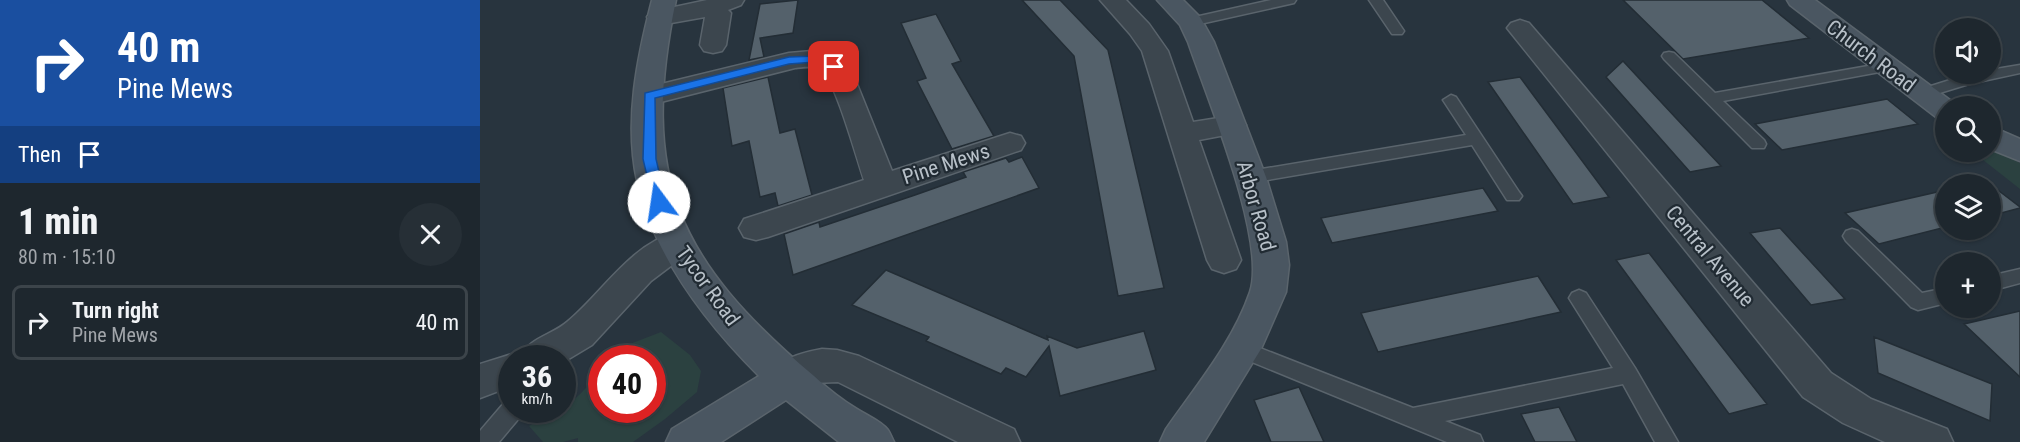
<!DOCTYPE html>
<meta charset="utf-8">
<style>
body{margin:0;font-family:"Roboto Condensed",sans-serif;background:#262f36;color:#f1f3f6;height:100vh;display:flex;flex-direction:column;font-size:22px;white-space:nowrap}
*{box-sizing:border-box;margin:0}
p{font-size:20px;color:#a1a5aa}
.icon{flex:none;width:33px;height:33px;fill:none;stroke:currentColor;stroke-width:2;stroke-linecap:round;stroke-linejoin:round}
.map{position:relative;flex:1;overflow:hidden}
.panel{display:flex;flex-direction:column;background:#1e272e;width:480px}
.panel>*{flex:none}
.guide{background:#1a4fa0;color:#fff;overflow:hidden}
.fabs{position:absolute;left:1455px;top:18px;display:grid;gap:12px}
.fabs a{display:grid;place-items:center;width:66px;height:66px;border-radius:50%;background:#1e272e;box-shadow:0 2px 4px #0004,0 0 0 2px #3c444a;font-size:30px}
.speed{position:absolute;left:18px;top:345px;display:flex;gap:12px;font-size:30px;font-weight:700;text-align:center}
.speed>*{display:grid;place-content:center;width:78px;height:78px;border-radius:50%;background:#1e272e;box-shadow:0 2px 4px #0004,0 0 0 2px #3c444a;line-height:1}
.speed small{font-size:15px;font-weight:400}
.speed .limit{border:9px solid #d22;background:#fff;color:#111}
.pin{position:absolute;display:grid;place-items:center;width:51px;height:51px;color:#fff;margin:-26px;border-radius:12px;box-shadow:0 3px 9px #0006}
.me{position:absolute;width:66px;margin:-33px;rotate:346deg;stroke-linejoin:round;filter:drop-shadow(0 0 4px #0008)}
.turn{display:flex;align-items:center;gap:21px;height:126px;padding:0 18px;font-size:27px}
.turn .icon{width:78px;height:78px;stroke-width:2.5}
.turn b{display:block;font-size:42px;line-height:51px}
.then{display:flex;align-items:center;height:57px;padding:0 18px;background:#0003;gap:12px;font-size:22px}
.round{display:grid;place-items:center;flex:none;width:63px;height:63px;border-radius:32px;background:#262f36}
.head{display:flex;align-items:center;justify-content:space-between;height:102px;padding:0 18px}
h1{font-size:36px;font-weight:800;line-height:45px}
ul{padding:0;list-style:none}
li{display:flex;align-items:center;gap:18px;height:75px;margin:0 12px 9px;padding:0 6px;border:3px solid #3c444a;border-radius:9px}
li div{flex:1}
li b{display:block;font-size:22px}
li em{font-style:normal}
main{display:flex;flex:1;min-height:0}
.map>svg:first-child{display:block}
</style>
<main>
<section class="panel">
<div class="guide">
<div class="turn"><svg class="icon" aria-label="right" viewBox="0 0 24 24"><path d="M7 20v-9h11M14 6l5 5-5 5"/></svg><div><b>40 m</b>Pine Mews</div></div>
<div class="then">Then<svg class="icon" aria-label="arrive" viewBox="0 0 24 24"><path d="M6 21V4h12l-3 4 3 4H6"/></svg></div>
</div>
<div class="head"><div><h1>1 min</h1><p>80 m · 15:10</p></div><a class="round"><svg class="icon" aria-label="close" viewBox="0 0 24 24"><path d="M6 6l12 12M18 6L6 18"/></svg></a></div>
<ul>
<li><svg class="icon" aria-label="right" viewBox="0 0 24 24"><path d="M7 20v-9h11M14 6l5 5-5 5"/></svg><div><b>Turn right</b><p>Pine Mews</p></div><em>40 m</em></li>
</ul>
</section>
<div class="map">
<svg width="1540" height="442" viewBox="0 0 1540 442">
<rect width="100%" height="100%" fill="#28343e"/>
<!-- green -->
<path fill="#2b4140" d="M1511,148l29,15v26l-47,-37h17z
M181,332l29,23 11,16 -4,21 -32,27 -32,23h-55v-4l-15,4h-20l-14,-16 29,-16h4l1,-3c17,-10 32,-26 38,-46l1,49h50v-52h-50l2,-4z"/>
<!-- building -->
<path fill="#54616b" stroke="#232d35" stroke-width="1.5" d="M318,0l-5,33 -33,5 4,19 -15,3 11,-56z
M542,0h38l48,50 56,238 -46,8 -44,-240z
M1143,0h139l47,38 -126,21z
M456,14l25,47 -9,3 42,72 -42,13 -35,-68 9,-3 -25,-55z
M1143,61l52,56 46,49 -31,6 -84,-95z
M288,77l12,56 15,-4 17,66 -34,11 -3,-13 -15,4 -11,-56 -17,5 -9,-58z
M1040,77l11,15 78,105 -36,7 -85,-122z
M1407,99l31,25 -136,26 -27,-26z
M542,157l17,31 -246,87 -9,-41 35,-12 1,5 95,-32 51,-18 -3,-5 43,-14 3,4z
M1506,181l34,26v1l-30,8v-32h-21z
M1003,188l15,23 -166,32 -11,-25z
M1466,190v37l-67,17 -34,-31z
M1300,228l20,22 45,49 -34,6 -61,-72z
M1169,253l55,71 63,80 -38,10 -113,-154z
M406,270l162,70 -1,-4 30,12 67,-17 12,39 -96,26 -11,-50 -23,31 -20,-9 -5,6 -75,-33 3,-4 -77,-32z
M1058,276l23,36 -183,40 -17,-39z
M1540,311v66l-56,-53z
M1394,337l118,47 -2,37 -112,-48z
M819,387l25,55h-53l-17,-42z
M1079,407l18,35h-42l-14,-28z"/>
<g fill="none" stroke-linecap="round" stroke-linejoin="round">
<!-- lane casing -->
<g stroke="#5a646c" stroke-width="3">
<path id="lane" d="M791,0h25l-2,3 -103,23 -7,-4 2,-3z
M889,0h14l21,31 -2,3h-10z
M1189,52l5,1 41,40 170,-30 7,4 -7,4 -162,30 41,39 2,4 -2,4h-12l-88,-89 -2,-3 2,-3z
M1540,65v8l-51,11 -49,15 -8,-5 3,-3 51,-16 24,-1v-4z
M971,95l5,2 63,95 3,4 -3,4h-12l-35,-55 -222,38 -6,-2 -3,-4 3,-4 6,-2 216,-36 -23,-35z
M1372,229l6,2 64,62 24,-5v15l-28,7 -7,-3 -65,-66 -3,-5 3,-5z
M1540,269v14l-30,8v-15z
M1099,290l7,3 49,75 43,74h-23l-32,-58 -178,37 35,14 3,7h-36l-212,-87 -3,-6 3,-6 7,-2 171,67 200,-40 -44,-70 3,-5z
M32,401v9h11l-3,7 -21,25h-19v-11l24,-28z"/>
</g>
<!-- street casing -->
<g stroke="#5a646c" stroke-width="3">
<path id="street" d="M227,0h37l-3,5 -13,5 3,3 -5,32 -4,6 -9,2 -9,-2 -4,-6 5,-28 -45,8 -9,-3 -4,-5 4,-5z
M620,0h26l23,24 19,27 25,71 38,-6 10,2 5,7 -5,7 -42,8 42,120 -5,9 -12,4 -12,-4 -5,-9 -65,-209 -12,-17z
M1040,20l9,3 302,350 40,26 76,30 6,13h-68l-42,-19 -40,-26 -292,-364 -4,-5 4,-5z
M332,51l27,7 14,16 39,97 118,-38 11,3 4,7 -4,7 -253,87 -12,3 -12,-3 -5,-9 5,-9 120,-39c-7,-20 -28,-98 -42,-109 -8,-6 -18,-4 -27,-3l-146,37 -10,-3 -4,-6 4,-6 10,-3 140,-34z
M196,232l12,3 5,9 -5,9 -37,28 -59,64 -30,18v-5h-50v28l-32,12v-34l32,-10 8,3c9,-19 32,-22 47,-35 35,-29 63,-77 109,-90z
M342,349l15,1 22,6 155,73 6,13h-62l-120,-60 -24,1 -28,12 -14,-4 -5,-12c9,-20 34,-26 55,-30z"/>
</g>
<!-- secondary casing -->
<g stroke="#5a646c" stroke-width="3">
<path id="secondary" d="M172,0h24c-37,178 1,260 138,376 13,12 28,24 43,33 9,6 24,12 31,21 2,3 4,8 6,12h-55l-53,-42 -65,42h-55l6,-13 87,-53c-54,-54 -105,-120 -122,-195 -13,-60 0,-123 15,-181z
M677,0h26l17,17 14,25 52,135 20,65 3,23 -3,27 -25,57 -57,93h-44l6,-13c30,-43 67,-87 84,-137 17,-52 -43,-194 -62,-250l-8,-17z
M1307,0h28l143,106h-12v14l-10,-3 -146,-112z
M1510,126l30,13v22l-30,-12z"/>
</g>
<!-- lane -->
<use href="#lane" fill="#3c464e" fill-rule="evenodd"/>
<!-- street -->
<use href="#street" fill="#3c464e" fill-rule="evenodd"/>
<!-- secondary -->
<use href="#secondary" fill="#4a5661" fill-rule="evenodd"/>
</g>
<!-- route -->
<path fill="#1a73e8" stroke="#114b97" stroke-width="1.5" d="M337,56l22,11 -5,4 -19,-9 -26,2 -134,34 1,61 10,43 -7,5 -5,-1 -11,-47 2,-66 144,-36z"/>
<g text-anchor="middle" stroke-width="4.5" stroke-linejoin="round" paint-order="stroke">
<!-- street labels -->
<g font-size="21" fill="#b8c1c9" stroke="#212b33">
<text transform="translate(1391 56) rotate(37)" y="7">Church Road</text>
<text transform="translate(466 164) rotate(-18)" y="7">Pine Mews</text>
<text transform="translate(776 206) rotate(74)" y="7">Arbor Road</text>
<text transform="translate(1230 256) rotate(50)" y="7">Central Avenue</text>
<text transform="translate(228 286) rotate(54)" y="7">Tycor Road</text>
</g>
</g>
</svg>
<div class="fabs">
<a><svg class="icon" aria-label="sound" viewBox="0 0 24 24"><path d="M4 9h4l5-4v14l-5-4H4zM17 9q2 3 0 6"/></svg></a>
<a><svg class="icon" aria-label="search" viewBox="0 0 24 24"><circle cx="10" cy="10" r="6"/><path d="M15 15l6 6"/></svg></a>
<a><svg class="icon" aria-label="layers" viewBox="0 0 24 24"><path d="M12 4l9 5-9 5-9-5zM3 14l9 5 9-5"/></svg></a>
<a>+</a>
</div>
<div class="speed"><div>36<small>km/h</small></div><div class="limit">40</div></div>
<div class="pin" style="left:354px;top:67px;background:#d93025"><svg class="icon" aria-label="arrive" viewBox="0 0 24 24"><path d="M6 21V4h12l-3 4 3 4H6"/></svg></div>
<svg class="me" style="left:179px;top:202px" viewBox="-20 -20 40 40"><circle r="19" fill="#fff"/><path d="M0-13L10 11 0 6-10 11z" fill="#1a73e8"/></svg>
</div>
</main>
